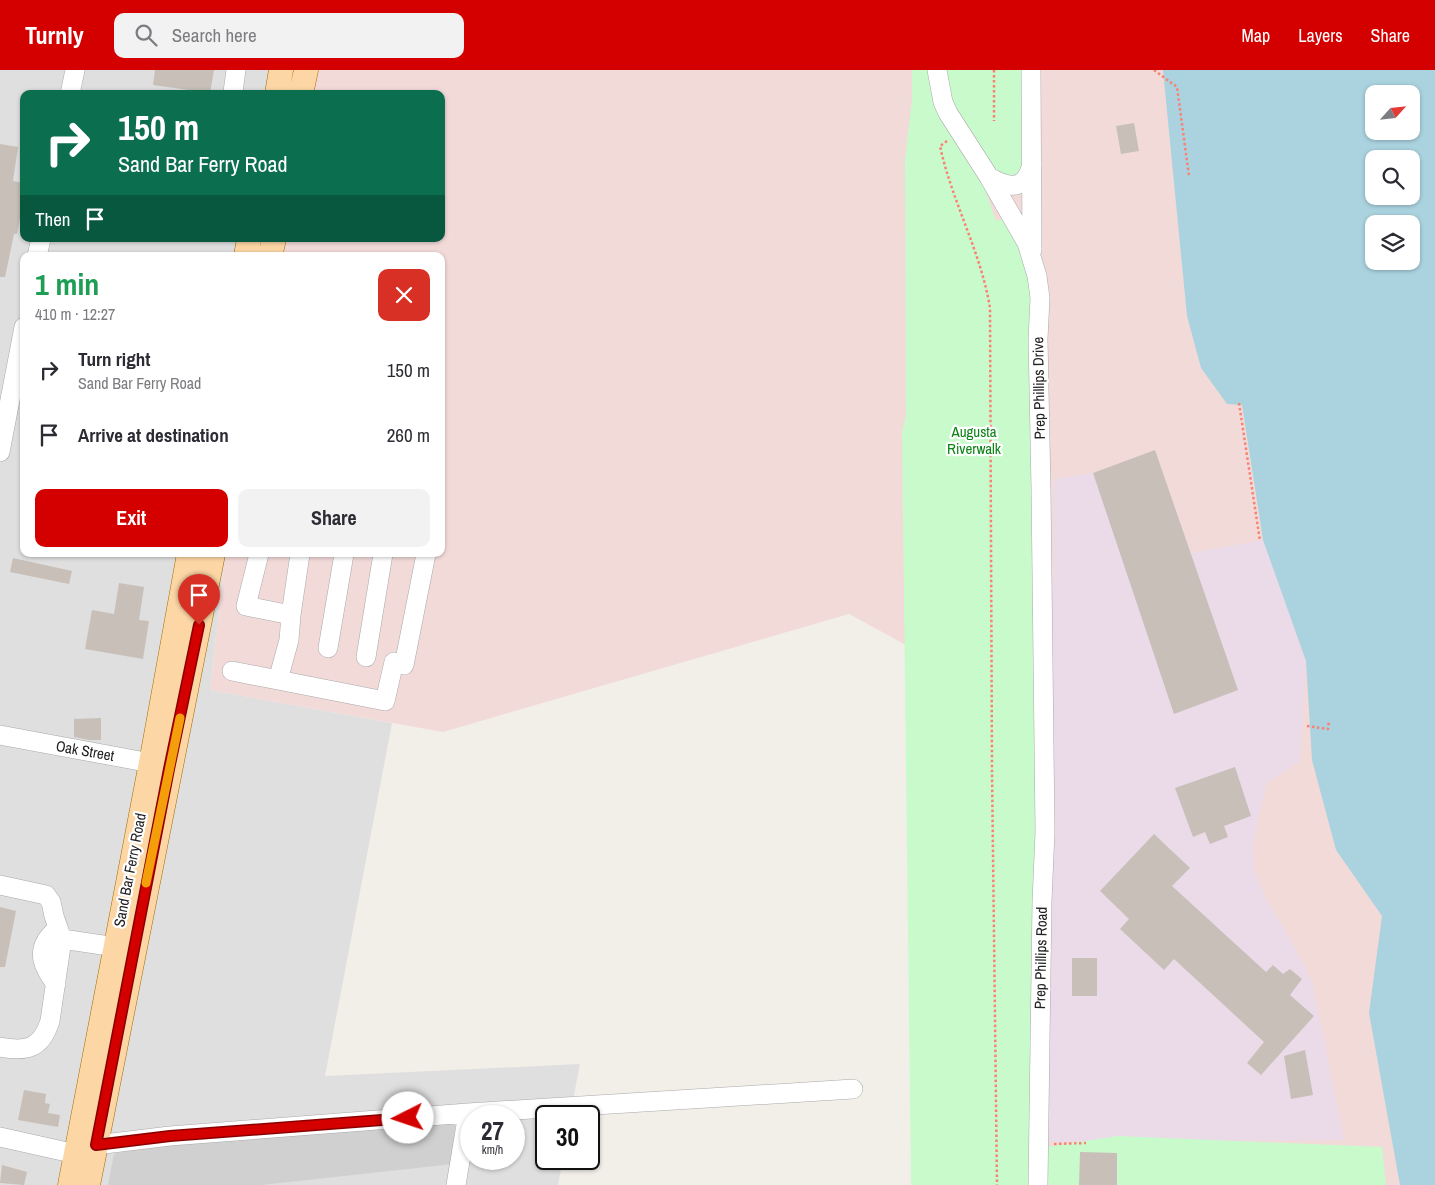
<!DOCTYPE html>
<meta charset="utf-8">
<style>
body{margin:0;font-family:"Archivo Narrow",sans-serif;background:#f2f2f3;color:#2b2b33;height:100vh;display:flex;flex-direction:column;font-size:19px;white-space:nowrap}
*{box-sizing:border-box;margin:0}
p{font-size:16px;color:#7c7c81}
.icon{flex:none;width:28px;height:28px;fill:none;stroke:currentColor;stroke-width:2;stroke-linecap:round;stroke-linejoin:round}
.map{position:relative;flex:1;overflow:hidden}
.panel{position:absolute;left:20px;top:182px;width:425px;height:305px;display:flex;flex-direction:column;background:#fff;border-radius:10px;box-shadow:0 1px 4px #0004}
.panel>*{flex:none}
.banner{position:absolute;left:20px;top:20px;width:425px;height:152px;border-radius:10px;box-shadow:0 1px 4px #0004;background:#0b6e4f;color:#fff;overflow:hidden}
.needle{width:32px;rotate:63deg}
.controls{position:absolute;left:1365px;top:15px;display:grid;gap:10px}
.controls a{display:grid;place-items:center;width:55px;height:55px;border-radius:10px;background:#fff;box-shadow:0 1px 4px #0004;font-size:25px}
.speed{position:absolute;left:460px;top:1035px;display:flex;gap:10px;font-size:25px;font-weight:700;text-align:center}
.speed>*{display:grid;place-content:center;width:65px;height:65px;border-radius:50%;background:#fff;box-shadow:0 1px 4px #0004;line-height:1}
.speed small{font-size:12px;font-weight:400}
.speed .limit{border:2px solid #111;border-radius:8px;background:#fff;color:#111}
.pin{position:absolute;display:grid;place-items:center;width:42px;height:42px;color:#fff;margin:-51px -21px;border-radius:50% 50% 50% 0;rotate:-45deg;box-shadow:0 0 5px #0007}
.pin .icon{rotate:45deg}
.me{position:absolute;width:55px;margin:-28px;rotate:266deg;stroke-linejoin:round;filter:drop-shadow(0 0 4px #0008)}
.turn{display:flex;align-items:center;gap:18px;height:105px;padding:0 15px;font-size:22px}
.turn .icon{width:65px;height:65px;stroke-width:2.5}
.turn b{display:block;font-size:35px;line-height:42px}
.then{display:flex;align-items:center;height:48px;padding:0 15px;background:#0003;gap:10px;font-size:19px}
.round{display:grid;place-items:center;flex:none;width:52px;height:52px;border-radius:10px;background:#f2f2f3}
.summary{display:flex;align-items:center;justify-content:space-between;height:85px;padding:0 15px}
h1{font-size:30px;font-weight:700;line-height:38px;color:#1e9e55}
.primary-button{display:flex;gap:10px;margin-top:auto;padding:10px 15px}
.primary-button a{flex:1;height:58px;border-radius:10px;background:#d40000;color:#fff;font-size:20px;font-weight:700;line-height:58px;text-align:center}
.primary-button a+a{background:#f2f2f3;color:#2b2b33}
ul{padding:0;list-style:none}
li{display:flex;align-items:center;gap:15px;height:65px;padding:0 15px}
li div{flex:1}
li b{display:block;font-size:19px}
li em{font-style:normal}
header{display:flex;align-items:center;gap:30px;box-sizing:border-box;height:70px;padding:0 25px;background:#d40000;color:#fff}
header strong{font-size:24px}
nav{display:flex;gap:28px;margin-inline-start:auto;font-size:18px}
.search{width:350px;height:45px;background:#f2f2f3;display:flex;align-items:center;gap:12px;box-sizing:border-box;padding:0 18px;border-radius:10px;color:#7c7c81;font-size:19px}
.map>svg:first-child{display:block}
</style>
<header>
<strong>Turnly</strong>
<div class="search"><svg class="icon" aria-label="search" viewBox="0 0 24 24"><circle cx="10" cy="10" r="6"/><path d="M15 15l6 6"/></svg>Search here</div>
<nav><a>Map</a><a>Layers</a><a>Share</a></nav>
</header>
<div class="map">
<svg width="1435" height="1115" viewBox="0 0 1435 1115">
<rect width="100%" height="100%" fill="#f2efe9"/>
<!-- residential -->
<path fill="#e0dfdf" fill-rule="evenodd" d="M0,0h296l-4,24h-268v145h246l-3,17h-243v298h201l-15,136 182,33 -67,353 255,-12 -10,52h-24v43h17l-5,26h-558zM471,1046h43v43h-43z"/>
<!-- commercial -->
<path fill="#f2dad9" d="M296,0h951l188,1115h-470l-50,-535 -66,-36 -406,118 -233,-42 15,-136h216v-298h-174l3,-17h171v-145h-149z"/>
<!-- industrial -->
<path fill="#ebdbe8" d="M1155,380l36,103 72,-13 43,121 -6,100 -34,23 -13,59 1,27 11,26 34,59 14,30 31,155 -296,2 6,-663 39,-6z"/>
<!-- religious -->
<path fill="#d0d0d0" d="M455,1053l-2,41 -191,21h-154l6,-31 38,-9z"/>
<!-- park -->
<path fill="#c8facc" d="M912,0h111l1,100 -7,7 -37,-2 16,46 10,-3 14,24 11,39 7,540 -7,135 -1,144 3,49 85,-13 264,11 4,38h-475l-9,-753 4,-16 -1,-257 7,-60z"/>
<!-- water -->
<path fill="#aad3df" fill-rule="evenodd" d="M1163,0h272v1115h-35l-31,-172 13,-97 -46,-66 -24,-90 -6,-99 -43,-121 -21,-135 -15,-1 -26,-36 -14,-52zM1374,24h37v37h-37zM1374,89h37v37h-37zM1374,154h37v37h-37z"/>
<!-- building -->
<path fill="#c7bfb8" d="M155,0h59l-4,23 -57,-8z
M1134,53l5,28 -18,3 -5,-28z
M0,74l18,3 -5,34 11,2v15l-7,36h-3l-9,43h-5z
M1155,380l83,240 -64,24 -81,-241z
M13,488l59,13 -3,13 -59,-12z
M119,513l25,4 -5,33 10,1 -6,38 -58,-10 7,-39 22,4z
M101,648v22h-12l-15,-3v-18z
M1235,697l16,49 -27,10 4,11 -18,7 -5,-12 -12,5 -18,-49z
M1154,764l36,34 -18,18 94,86 7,-7 10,9 7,-5 12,10 -12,16 24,21 -53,59 -14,-12 17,-21 -90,-83 -10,11 -44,-41 9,-10 -29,-28z
M0,837l16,4 -11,56h-5z
M1072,888h25v38h-25z
M1305,980l8,45 -22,4 -7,-43z
M24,1020l22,4 -1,9 5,1 -2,9 12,2 -2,12 -40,-7z
M1080,1082l37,1v32h-38z
M2,1095l25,7 -3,13 -24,-2z"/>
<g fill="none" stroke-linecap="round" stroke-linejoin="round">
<!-- minor casing -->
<g stroke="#a9a9a9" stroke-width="20">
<path id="minor" d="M937,0l6,32 5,11 41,64 38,66 10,33 3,22 -2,41 3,150 4,343 -3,69 -4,284
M1031,0l1,180
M233,22l3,-22
M70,24l5,-24
M989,107c19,11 36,15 43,-13
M37,186l4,-17
M0,382l24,-125
M259,484l-13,52 45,9 9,-61
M291,545l-2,25 -11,40 107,21 9,-39
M328,578l16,-94
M366,587l17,-103
M404,595l22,-111
M232,601l46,9
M0,665l151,28 12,4
M0,815l46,10 5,7 3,14 8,23 -12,82c-9,28 -23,31 -50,26
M62,869l54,8
M56,914c-17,-22 -20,-38 2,-56
M0,1067l76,17 20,-9 74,-9 298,-23 385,-24
M456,1115l12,-72"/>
</g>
<!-- major casing -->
<g stroke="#a06b00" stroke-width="25">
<path id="major" d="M277,24l4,-24
M301,24l5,-24
M246,186l3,-17
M270,186l4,-17
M70,1115l81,-422 38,-209
M88,1115l125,-631"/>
</g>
<!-- path -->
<path stroke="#fa8072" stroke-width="2.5" stroke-dasharray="2.5 2.5" stroke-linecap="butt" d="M994,0v51
M1154,0l23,17 12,89
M947,71l-7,5c12,56 41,106 50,162l2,463 5,414
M1239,333l21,138
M1307,656l21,3 1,-8
M1054,1074l32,-1"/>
<!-- minor -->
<use href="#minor" stroke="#fff" stroke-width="19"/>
<!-- major -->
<use href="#major" stroke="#fcd6a4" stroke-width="24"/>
</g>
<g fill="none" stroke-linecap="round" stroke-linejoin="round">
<!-- route casing -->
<g stroke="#8a0000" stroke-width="12">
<path id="route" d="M199,555l-30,144 -73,376 74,-9 238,-18"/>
</g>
<!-- route -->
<use href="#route" stroke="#d40000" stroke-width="9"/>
<!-- slow -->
<path stroke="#f59e0b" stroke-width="9" d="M146,813l34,-165"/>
</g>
<g text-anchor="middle" stroke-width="4.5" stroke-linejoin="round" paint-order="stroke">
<!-- street labels -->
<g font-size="15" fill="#222" stroke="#fff">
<text transform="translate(1039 318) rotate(-91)" y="5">Prep Phillips Drive</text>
<text transform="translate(85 681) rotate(10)" y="5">Oak Street</text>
<text transform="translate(130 800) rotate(-79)" y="5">Sand Bar Ferry Road</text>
<text transform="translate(1041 888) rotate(-89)" y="5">Prep Phillips Road</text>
</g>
<!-- park labels -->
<g font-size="15" fill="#0c8416" stroke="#fff">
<text x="974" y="367">Augusta<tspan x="974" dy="17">Riverwalk</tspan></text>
</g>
</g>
</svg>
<div class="controls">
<a><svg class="needle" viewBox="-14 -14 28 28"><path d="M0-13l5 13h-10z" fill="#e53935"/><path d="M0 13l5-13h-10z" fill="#7c7c81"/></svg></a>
<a><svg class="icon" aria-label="search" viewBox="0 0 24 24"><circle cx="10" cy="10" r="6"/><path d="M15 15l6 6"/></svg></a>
<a><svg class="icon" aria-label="layers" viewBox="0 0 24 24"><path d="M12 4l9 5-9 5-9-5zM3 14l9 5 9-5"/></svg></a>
</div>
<div class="speed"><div>27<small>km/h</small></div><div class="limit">30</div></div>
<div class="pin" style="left:199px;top:555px;background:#d93025"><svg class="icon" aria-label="arrive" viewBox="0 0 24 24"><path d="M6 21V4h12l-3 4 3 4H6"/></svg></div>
<svg class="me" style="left:408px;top:1048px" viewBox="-20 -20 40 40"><circle r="19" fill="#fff"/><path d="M0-13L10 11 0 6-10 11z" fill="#d40000"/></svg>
<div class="banner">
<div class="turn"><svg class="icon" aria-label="right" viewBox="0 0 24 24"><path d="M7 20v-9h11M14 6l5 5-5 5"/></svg><div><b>150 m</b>Sand Bar Ferry Road</div></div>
<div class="then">Then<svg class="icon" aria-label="arrive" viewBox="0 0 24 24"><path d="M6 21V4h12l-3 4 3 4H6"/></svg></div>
</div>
<section class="panel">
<div class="summary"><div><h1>1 min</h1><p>410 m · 12:27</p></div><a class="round" style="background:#d93025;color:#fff"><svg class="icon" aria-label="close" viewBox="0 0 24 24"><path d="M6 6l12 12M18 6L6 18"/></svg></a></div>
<ul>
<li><svg class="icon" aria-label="right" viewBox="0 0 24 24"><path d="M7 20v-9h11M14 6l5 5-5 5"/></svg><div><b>Turn right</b><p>Sand Bar Ferry Road</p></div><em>150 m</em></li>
<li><svg class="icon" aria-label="arrive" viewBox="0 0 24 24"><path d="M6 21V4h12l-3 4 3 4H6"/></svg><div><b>Arrive at destination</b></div><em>260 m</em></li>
</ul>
<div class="primary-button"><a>Exit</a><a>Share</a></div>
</section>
</div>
